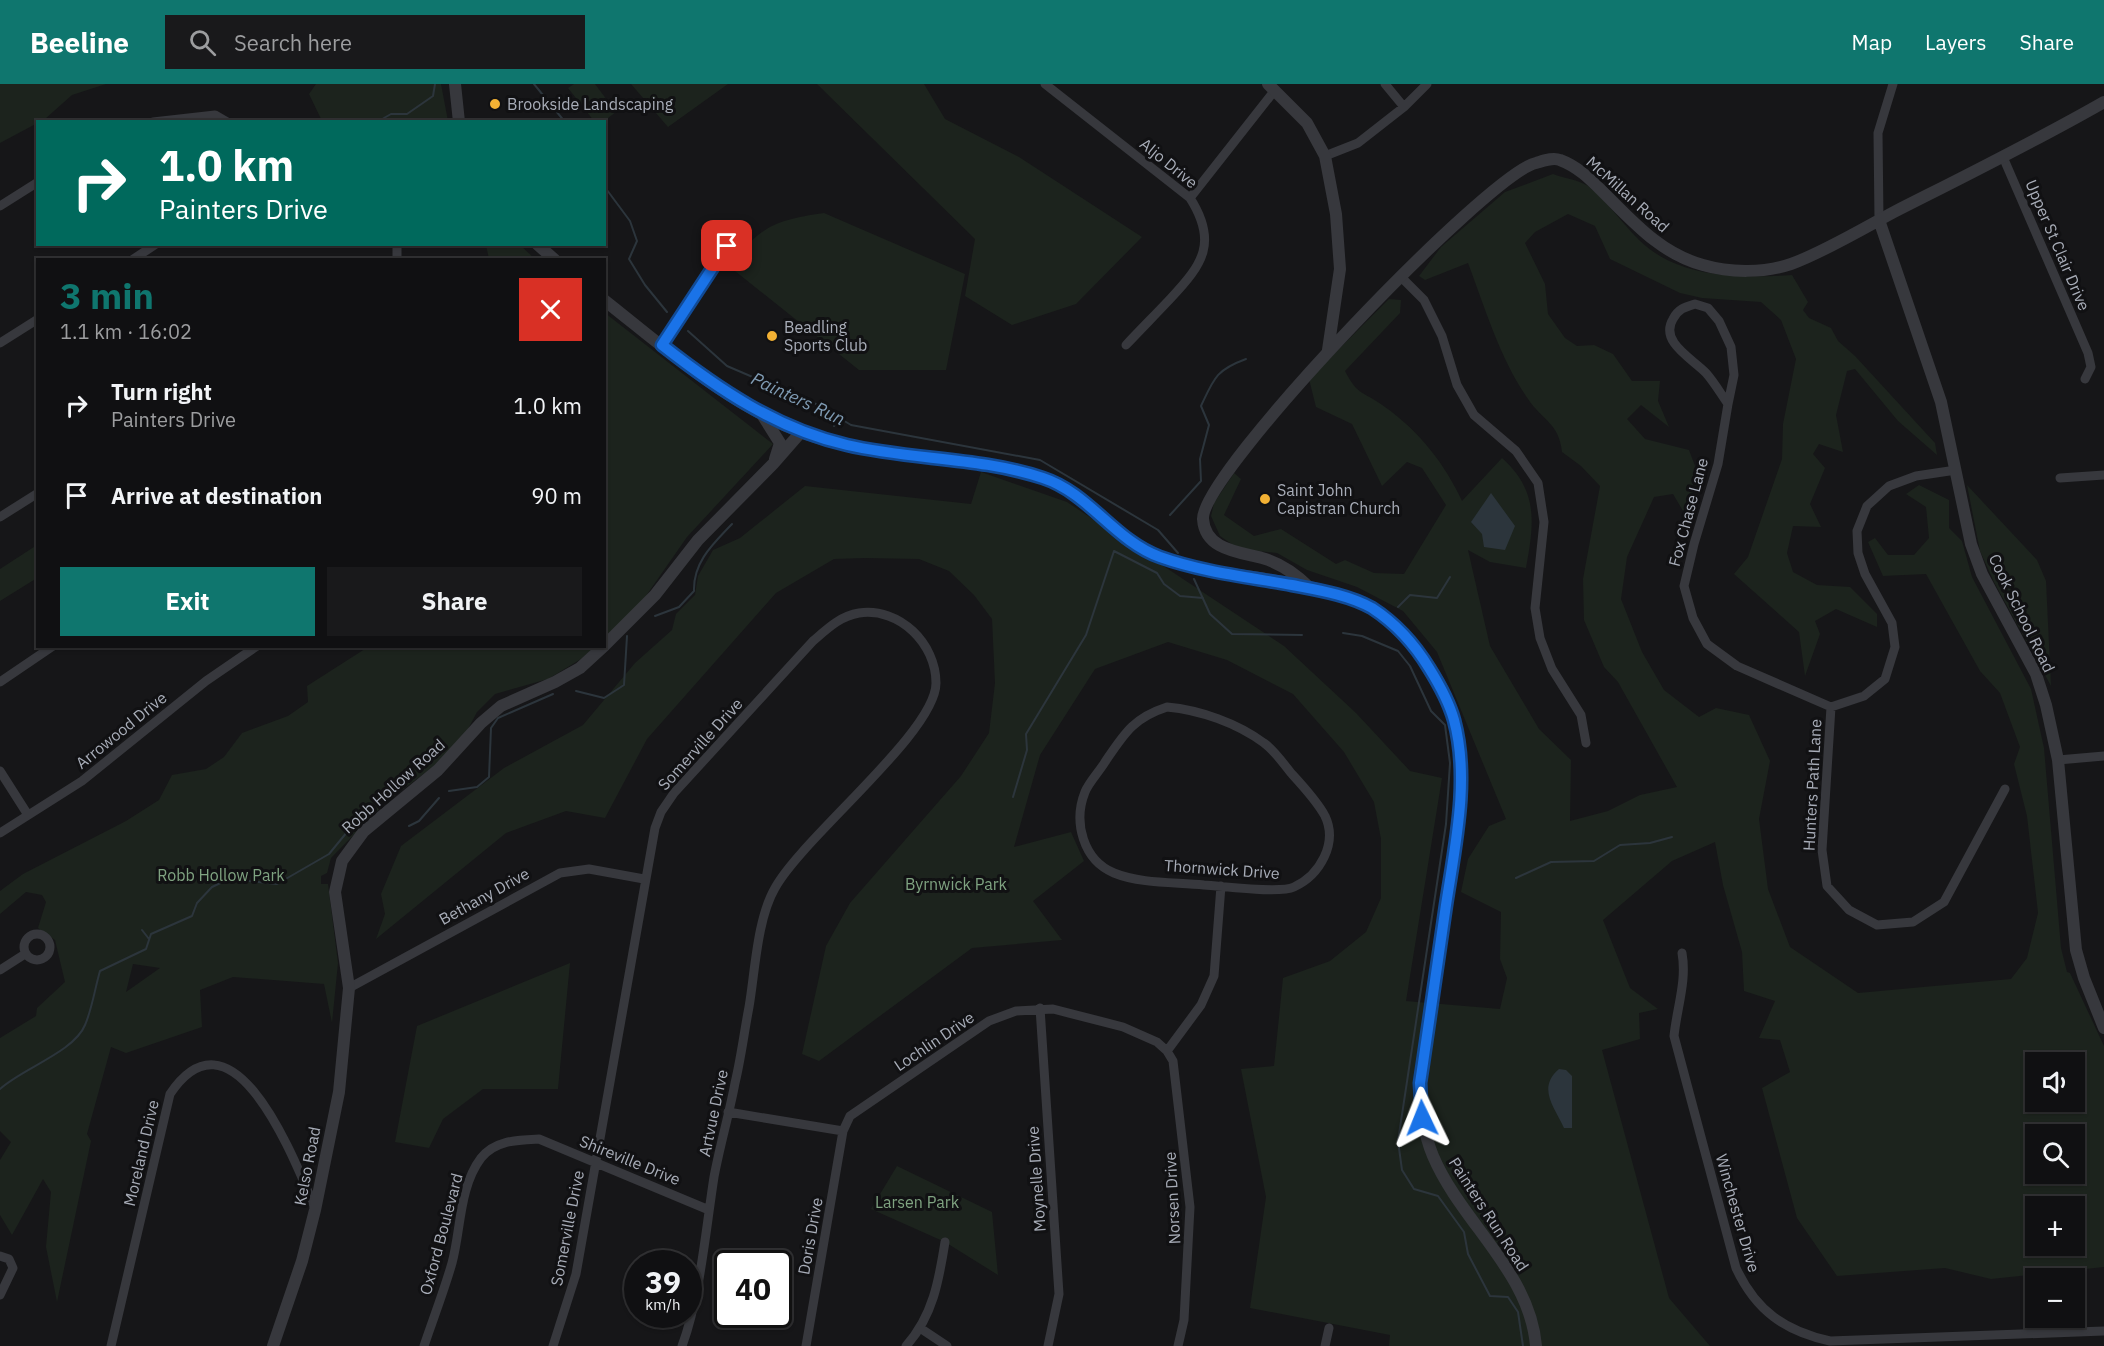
<!DOCTYPE html>
<meta charset="utf-8">
<style>
body{margin:0;font-family:"IBM Plex Sans",sans-serif;background:#19191b;color:#f1f3f6;height:100vh;display:flex;flex-direction:column;font-size:22px;white-space:nowrap}
*{box-sizing:border-box;margin:0}
p{font-size:20px;color:#9c9d9f}
.icon{flex:none;width:33px;height:33px;fill:none;stroke:currentColor;stroke-width:2;stroke-linecap:round;stroke-linejoin:round}
.map{position:relative;flex:1;overflow:hidden}
.sheet{position:absolute;left:36px;top:174px;width:570px;height:390px;display:flex;flex-direction:column;background:#101012;border-radius:0px;box-shadow:0 2px 4px #0004,0 0 0 2px #303032}
.sheet>*{flex:none}
.hud{position:absolute;left:36px;top:36px;width:570px;height:126px;border-radius:0px;box-shadow:0 2px 4px #0004,0 0 0 2px #303032;background:#00695c;color:#fff;overflow:hidden}
.fabs{position:absolute;left:2025px;top:968px;display:grid;gap:12px}
.fabs a{display:grid;place-items:center;width:60px;height:60px;border-radius:0px;background:#101012;box-shadow:0 2px 4px #0004,0 0 0 2px #303032;font-size:30px}
.speed{position:absolute;left:624px;top:1166px;display:flex;gap:12px;font-size:30px;font-weight:700;text-align:center}
.speed>*{display:grid;place-content:center;width:78px;height:78px;border-radius:50%;background:#101012;box-shadow:0 2px 4px #0004,0 0 0 2px #303032;line-height:1}
.speed small{font-size:15px;font-weight:400}
.speed .limit{border:3px solid #111;border-radius:9px;background:#fff;color:#111}
.pin{position:absolute;display:grid;place-items:center;width:51px;height:51px;color:#fff;margin:-26px;border-radius:12px;box-shadow:0 3px 9px #0006}
.me{position:absolute;width:66px;margin:-33px;rotate:358deg;stroke-linejoin:round;filter:drop-shadow(0 0 4px #0008)}
.turn{display:flex;align-items:center;gap:21px;height:126px;padding:0 24px;font-size:27px}
.turn .icon{width:78px;height:78px;stroke-width:2.5}
.turn b{display:block;font-size:42px;line-height:51px}
.round{display:grid;place-items:center;flex:none;width:63px;height:63px;border-radius:0px;background:#19191b}
.head{display:flex;align-items:center;justify-content:space-between;height:102px;padding:0 24px}
h1{font-size:36px;font-weight:700;line-height:45px;color:#0f766e}
.action{display:flex;gap:12px;margin-top:auto;padding:12px 24px}
.action a{flex:1;height:69px;border-radius:0px;background:#0f766e;color:#fff;font-size:24px;font-weight:700;line-height:69px;text-align:center}
.action a+a{background:#19191b;color:#f1f3f6}
ul{padding:0;list-style:none}
li{display:flex;align-items:center;gap:18px;height:90px;padding:0 24px}
li div{flex:1}
li b{display:block;font-size:22px}
li em{font-style:normal}
header{display:flex;align-items:center;gap:36px;box-sizing:border-box;height:84px;padding:0 30px;background:#0f766e;color:#fff}
header strong{font-size:28px}
nav{display:flex;gap:33px;margin-inline-start:auto;font-size:21px}
.search{width:420px;height:54px;background:#19191b;display:flex;align-items:center;gap:15px;box-sizing:border-box;padding:0 21px;border-radius:0px;color:#9c9d9f;font-size:22px}
.map>svg:first-child{display:block}
</style>
<header>
<strong>Beeline</strong>
<div class="search"><svg class="icon" aria-label="search" viewBox="0 0 24 24"><circle cx="10" cy="10" r="6"/><path d="M15 15l6 6"/></svg>Search here</div>
<nav><a>Map</a><a>Layers</a><a>Share</a></nav>
</header>
<div class="map">
<svg width="2104" height="1262" viewBox="0 0 2104 1262">
<rect width="100%" height="100%" fill="#161618"/>
<!-- green -->
<path fill="#1c231d" fill-rule="evenodd" d="M0,0h106l-34,11 -27,24 -45,24z
M316,0h125l7,37h-126l-13,-27z
M574,0h21l21,28 -12,9h-10l-26,-33z
M631,0h97l-60,43z
M817,0h107l21,35 74,38 123,80 -66,67 -64,21 -47,-29 10,-57z
M1553,90c10,4 26,6 35,12 19,15 34,37 51,54 40,39 101,38 153,35l16,27 -5,8 6,8 22,10 7,13 17,15 80,87 2,12 -39,-34 -43,-52 -8,2 -11,44 7,37 -24,-8 -6,10 12,14 -15,36 11,23 -28,-1 -6,27 6,19 24,13 33,2 27,27v13l-41,-18 -21,12 5,13 -15,42 -6,-44 -65,-58 14,-17 34,-98 1,-35 13,-65 -15,-39 -20,-18 -59,-4 -22,-5 -70,-34 -15,-33 -27,-12 -33,18 -10,11 20,41 3,30 17,24 12,8 17,-1 19,9 19,27h28l-2,20 11,26 -28,-22 -14,14 18,20 44,11 14,37 -20,24 -10,-17 -19,3 -27,60 -6,42 21,53 22,38 35,27 17,-9 33,7 21,46 -11,58 9,70 22,58 68,46 153,-14 16,-21 11,-45 -11,-97 -13,-52 6,-17 -20,-54 -20,-22 -54,-97 -43,2 -15,-34 7,-4 13,17h26l15,-17 -3,-31 -20,-13 13,-9 30,15v28l13,13 10,36 59,112 13,59 17,200 6,24 3,1 34,73v221l-113,12 -46,-11 -108,8 -40,-58 -35,-130 28,-16 -10,-32 -21,-2 16,-37 -31,-10 -2,-39 -19,-67 -8,-43 -43,19 -69,59 27,68 28,21 -19,4 1,26 -38,11 67,248 41,48h-321l1,-11 -140,-27 16,-111 -25,-128 33,-3 9,-88 47,-17 36,-29 15,-34v-59l-7,-37 -30,-50 -51,-58 -66,-34 -59,-18 -73,27 -55,86 -26,92 57,-15 13,29 -51,40 29,39 -90,8 -153,113 -17,-7 24,-108 24,-43 111,-127 28,-43 6,-50 -3,-64 -18,-24 -25,-24 -30,-12 -54,-1 -31,1 -58,34 -129,146 -42,79 -39,-7 -60,22 -130,106 9,-25 -4,-20 20,-48 103,-78 79,-43 52,-62 37,-33 4,-16 19,-19 3,-19 15,-26 27,-12 65,-52 166,18 10,-32 86,30 217,144 72,67 54,58 32,7 -36,223 94,8 7,-31 -7,-19 1,-47 -40,-20 7,-33 21,-33 17,-7 -69,-167 -34,-41 -46,-24 -50,-17 -30,-17 -38,-4 -19,-13 -9,-20 3,-13 20,-30 7,6 -17,36 30,21 27,-7 55,35 9,-4 29,13 30,1 42,-69 -24,-37 -15,-6 -25,24 -30,-62 -36,-17 -7,-28 80,-80 12,1 -1,13 -55,58c13,26 19,20 40,36 34,24 60,57 77,94l40,-43c37,33 32,66 24,110l-36,-6 -22,-12 22,96 49,83 32,31 -1,61 38,-10 32,-16 37,-8 -59,-105 -14,-15 -20,-47 -1,-41 17,-93 -19,-20 -19,-14c-3,-29 -19,-31 -34,-53 -28,-40 -43,-91 -60,-136l-43,17 -6,-4 22,-29 64,-55zM2036,978h38v39h-38zM2036,1050h38v39h-38zM2036,1122h38v39h-38z
M824,129l141,61 -19,96h-87l-129,-103c29,-41 46,-47 94,-54z
M486,161h34l15,14h-46z
M605,229l168,131 -86,93 -46,66 -36,34z
M1967,401l70,75 9,21 5,105 -57,-104 -14,-31z
M37,461v33l-37,23v-32z
M368,563h227l-14,12 -33,20 -53,15 -18,18 -10,19 -34,36 -47,35 -55,56 -4,15 -6,3v8h7l10,79 -6,60 -8,-39 -91,-7 -33,13 2,37 -76,26 -15,-6 -24,87 4,7 -34,161 -11,-55 5,-55 -8,-13 -31,56 -12,-20v-55l11,-18 -11,-11v-93l36,-22 1,-8 28,-26 -10,-42 -17,-12 8,-26 -4,-7 -16,-3 -26,22v-23l23,-17 103,-53 33,-21 13,-25 34,-6 18,-12 18,-24 46,-17 20,-14 -1,-16zM133,880l27,4 -34,24z
M570,879l-12,126h-75l-40,30 -14,29 -34,-6 22,-116z
M897,1082l95,46 6,63 -53,-33 -74,-33z"/>
<!-- water -->
<path fill="#2c353c" d="M1491,409l24,33 -10,24 -21,-3 -2,-13 -11,-12z
M1559,985l7,1 6,6v52h-8c-10,-22 -27,-40 -5,-59z"/>
<g fill="none" stroke-linecap="round" stroke-linejoin="round">
<!-- stream -->
<path stroke="#2c353c" stroke-width="2" d="M534,0l31,38
M377,38l14,-8h16l26,-18 2,-12
M604,102l26,35 7,20 -8,18 16,26 22,27
M688,247l39,35 91,39 33,20 189,35 118,70 20,23
M834,342l4,-8
M1170,431l31,-34 -1,-22 9,-34 -8,-19c13,-28 15,-36 45,-47
M1194,495l16,35 22,20 70,1
M1398,523l12,-12 27,3 13,-21
M655,532l24,-9 15,-16c-1,-29 19,-47 38,-67
M1343,549l19,3 36,15 12,15 21,45 14,14 5,38 -4,61 -48,317 4,29 12,19 24,7 26,36 4,22 22,42 18,1 10,15 5,34
M576,607l28,7 20,-13 3,-49
M449,707l28,-4 12,-10 2,-49 7,-10 55,-24
M1013,713l14,-47 -1,-16 60,-99 28,-84 43,22 7,11 16,12 23,2
M409,742l10,-5 20,-23
M1516,794l35,-16 43,-1 26,-16 30,-2 22,-6
M142,846l7,9
M0,1005c21,-20 74,-37 85,-64 7,-16 10,-37 15,-54l46,-22 5,-15 41,-18 5,-13 15,-16 17,-8 48,5 52,-30 23,-28 10,-5"/>
<!-- minor -->
<path stroke="#37383d" stroke-width="9" d="M1045,0l145,114c28,44 13,66 -19,100 -15,16 -30,31 -45,47
M1385,0l19,23
M153,38l62,-7 12,7
M1325,72l33,-13 46,-36 23,-23
M2003,73l85,196 3,14 -6,12
M1190,114l85,-108
M0,122l38,-24
M1879,136l-1,-87 15,-49
M397,160v16
M132,176l24,-16
M1402,194l22,22 18,36 15,49 17,30 42,36 22,32 6,39 -9,86 5,30 12,31 29,46 5,28
M1695,220l13,4 11,13 12,26 3,28 -6,29c-7,-10 -14,-22 -22,-31 -13,-14 -47,-31 -33,-54 5,-10 12,-12 22,-15z
M0,259l38,-24
M662,262l60,-89 10,-22
M1728,320l-10,60 -24,80 -10,42 9,32 14,26 30,22 94,41 33,-11 21,-17 10,-32 -3,-24 -27,-49 -7,-21 -1,-22 10,-25 22,-20 27,-10 40,-6
M2060,394l44,-3
M0,433l38,-24
M0,598l53,-36
M1167,623c33,3 70,16 97,36 10,7 19,20 27,30 11,12 26,28 34,43 13,27 -5,59 -31,71 -15,7 -71,-1 -90,-2 -28,-3 -63,-1 -90,-12 -31,-13 -41,-51 -29,-81 4,-10 14,-20 20,-30 19,-28 28,-44 62,-55z
M1831,623l-9,143 5,36 22,24 28,15 36,-3 31,-20 61,-113
M2058,676l46,-4
M0,687l28,44
M0,749l82,-52 124,-100 51,-35
M24 863a13 13 0 1 1 26 0a13 13 0 1 1-26 0Z
M1682,869c5,28 -5,54 -8,83l62,232c20,43 49,63 94,73l274,-10
M0,886l25,-16
M349,904l211,-115 29,-4 55,10
M1040,924l19,286 -11,52
M1167,967l34,-46 13,-29 7,-90
M728,1028l115,19 7,-15 139,-95 27,-10 37,-2 70,18 34,15 10,9 6,10 17,146 -6,113 -6,26
M0,1172l9,3 4,9 -13,27
M920,1244l27,18
M111,1262l59,-252c64,-95 125,68 145,114
M424,1262c9,-27 20,-55 28,-83 9,-33 7,-76 29,-105 14,-18 37,-18 58,-19l170,71
M553,1262l23,-72 79,-446 6,-16 13,-19 139,-152c14,-12 27,-25 46,-28 41,-6 77,31 77,70 0,49 -133,154 -161,205 -18,31 -20,84 -26,119 -5,26 -8,51 -14,76 -6,32 -15,62 -21,94 -8,51 -14,121 -32,169
M806,1262l37,-215
M906,1262c27,-30 33,-66 39,-104
M1325,1262l4,-18"/>
<!-- tertiary -->
<path stroke="#37383d" stroke-width="12" d="M455,0l4,38
M1268,0l39,39 18,33 11,58 4,55 -12,81
M1879,136l62,182 30,142 11,30 54,100 10,31 12,55 18,190 8,28 20,50
M537,160l18,16
M604,216c61,48 124,105 197,132 77,29 162,22 240,45 47,13 73,63 118,80 63,23 153,19 211,51 20,10 35,29 49,46 15,18 29,42 35,65 16,58 1,125 -8,183 -8,60 -17,121 -26,181 1,26 3,49 13,73 28,66 97,116 103,190
M763,332l17,27 -5,16
M1310,504c-13,-13 -30,-25 -48,-30 -23,-6 -57,-8 -59,-39 -2,-46 285,-345 333,-356 7,-2 17,-6 24,-3 19,7 32,21 46,35 29,29 56,59 97,70 27,8 61,8 88,-1 31,-11 73,-36 103,-52 71,-36 142,-71 210,-110
M604,562l51,-51 43,-55 75,-76 28,-32
M273,1262l29,-85 13,-51 24,-118 10,-104 -14,-96 7,-31 22,-30 74,-61 43,-47 20,-17 54,-24 25,-14 24,-22"/>
</g>
<g fill="none" stroke-linecap="round" stroke-linejoin="round">
<!-- route casing -->
<g stroke="#114b97" stroke-width="15">
<path id="route" d="M727,162l-65,99c56,44 115,84 185,100 64,15 133,12 196,33 46,15 72,63 117,79 42,15 88,20 132,28 26,5 57,10 80,23 23,15 43,37 57,60 10,16 20,34 25,52 16,59 1,126 -8,185 -9,60 -17,119 -26,178l2,35"/>
</g>
<!-- route -->
<use href="#route" stroke="#1a73e8" stroke-width="10"/>
</g>
<!-- markers -->
<g fill="#f2b134" stroke="#111113" stroke-width="2">
<circle cx="495" cy="20" r="6"/>
<circle cx="772" cy="252" r="6"/>
<circle cx="1265" cy="415" r="6"/>
</g>
<g text-anchor="middle" stroke-width="6" stroke-linejoin="round" paint-order="stroke">
<!-- poi labels -->
<g font-size="16" fill="#a8adb8" stroke="#111113" text-anchor="start">
<text x="507" y="26">Brookside Landscaping</text>
<text x="784" y="249">Beadling<tspan x="784" dy="18">Sports Club</tspan></text>
<text x="1277" y="412">Saint John<tspan x="1277" dy="18">Capistran Church</tspan></text>
</g>
<!-- street labels -->
<g font-size="16" fill="#a8adb8" stroke="#111113">
<text transform="translate(1169 79) rotate(39)" y="6">Aljo Drive</text>
<text transform="translate(1628 110) rotate(42)" y="6">McMillan Road</text>
<text transform="translate(2058 161) rotate(67)" y="6">Upper St Clair Drive</text>
<text transform="translate(1688 428) rotate(-75)" y="6">Fox Chase Lane</text>
<text transform="translate(2022 529) rotate(64)" y="6">Cook School Road</text>
<text transform="translate(121 646) rotate(-39)" y="6">Arrowood Drive</text>
<text transform="translate(700 660) rotate(-48)" y="6">Somerville Drive</text>
<text transform="translate(1812 701) rotate(-87)" y="6">Hunters Path Lane</text>
<text transform="translate(393 702) rotate(-42)" y="6">Robb Hollow Road</text>
<text transform="translate(1222 785) rotate(4)" y="6">Thornwick Drive</text>
<text transform="translate(484 812) rotate(-29)" y="6">Bethany Drive</text>
<text transform="translate(934 957) rotate(-34)" y="6">Lochlin Drive</text>
<text transform="translate(713 1029) rotate(-78)" y="6">Artvue Drive</text>
<text transform="translate(141 1069) rotate(-77)" y="6">Moreland Drive</text>
<text transform="translate(630 1076) rotate(22)" y="6">Shireville Drive</text>
<text transform="translate(307 1082) rotate(-79)" y="6">Kelso Road</text>
<text transform="translate(1036 1095) rotate(-94)" y="6">Moynelle Drive</text>
<text transform="translate(1172 1114) rotate(-93)" y="6">Norsen Drive</text>
<text transform="translate(1738 1129) rotate(74)" y="6">Winchester Drive</text>
<text transform="translate(1489 1130) rotate(57)" y="6">Painters Run Road</text>
<text transform="translate(567 1144) rotate(-79)" y="6">Somerville Drive</text>
<text transform="translate(441 1150) rotate(-75)" y="6">Oxford Boulevard</text>
<text transform="translate(810 1152) rotate(-80)" y="6">Doris Drive</text>
</g>
<!-- park labels -->
<g font-size="16" fill="#7fa381" stroke="#111113">
<text x="221" y="797">Robb Hollow Park</text>
<text x="956" y="806">Byrnwick Park</text>
<text x="917" y="1124">Larsen Park</text>
</g>
<!-- water labels -->
<g font-size="18" font-style="italic" fill="#7f9bb3" stroke="#111113">
<text transform="translate(798 315) rotate(25)" y="6">Painters Run</text>
</g>
</g>
</svg>
<div class="fabs">
<a><svg class="icon" aria-label="sound" viewBox="0 0 24 24"><path d="M4 9h4l5-4v14l-5-4H4zM17 9q2 3 0 6"/></svg></a>
<a><svg class="icon" aria-label="search" viewBox="0 0 24 24"><circle cx="10" cy="10" r="6"/><path d="M15 15l6 6"/></svg></a>
<a>+</a>
<a>−</a>
</div>
<div class="speed"><div>39<small>km/h</small></div><div class="limit">40</div></div>
<div class="pin" style="left:727px;top:162px;background:#d93025"><svg class="icon" aria-label="arrive" viewBox="0 0 24 24"><path d="M6 21V4h12l-3 4 3 4H6"/></svg></div>
<svg class="me" style="left:1422px;top:1034px" viewBox="-20 -20 40 40"><path d="M0-17L14 15 0 8-14 15z" fill="#1a73e8" stroke="#fff" stroke-width="4"/></svg>
<div class="hud">
<div class="turn"><svg class="icon" aria-label="right" viewBox="0 0 24 24"><path d="M7 20v-9h11M14 6l5 5-5 5"/></svg><div><b>1.0 km</b>Painters Drive</div></div>
</div>
<section class="sheet">
<div class="head"><div><h1>3 min</h1><p>1.1 km · 16:02</p></div><a class="round" style="background:#d93025;color:#fff"><svg class="icon" aria-label="close" viewBox="0 0 24 24"><path d="M6 6l12 12M18 6L6 18"/></svg></a></div>
<ul>
<li><svg class="icon" aria-label="right" viewBox="0 0 24 24"><path d="M7 20v-9h11M14 6l5 5-5 5"/></svg><div><b>Turn right</b><p>Painters Drive</p></div><em>1.0 km</em></li>
<li><svg class="icon" aria-label="arrive" viewBox="0 0 24 24"><path d="M6 21V4h12l-3 4 3 4H6"/></svg><div><b>Arrive at destination</b></div><em>90 m</em></li>
</ul>
<div class="action"><a>Exit</a><a>Share</a></div>
</section>
</div>
